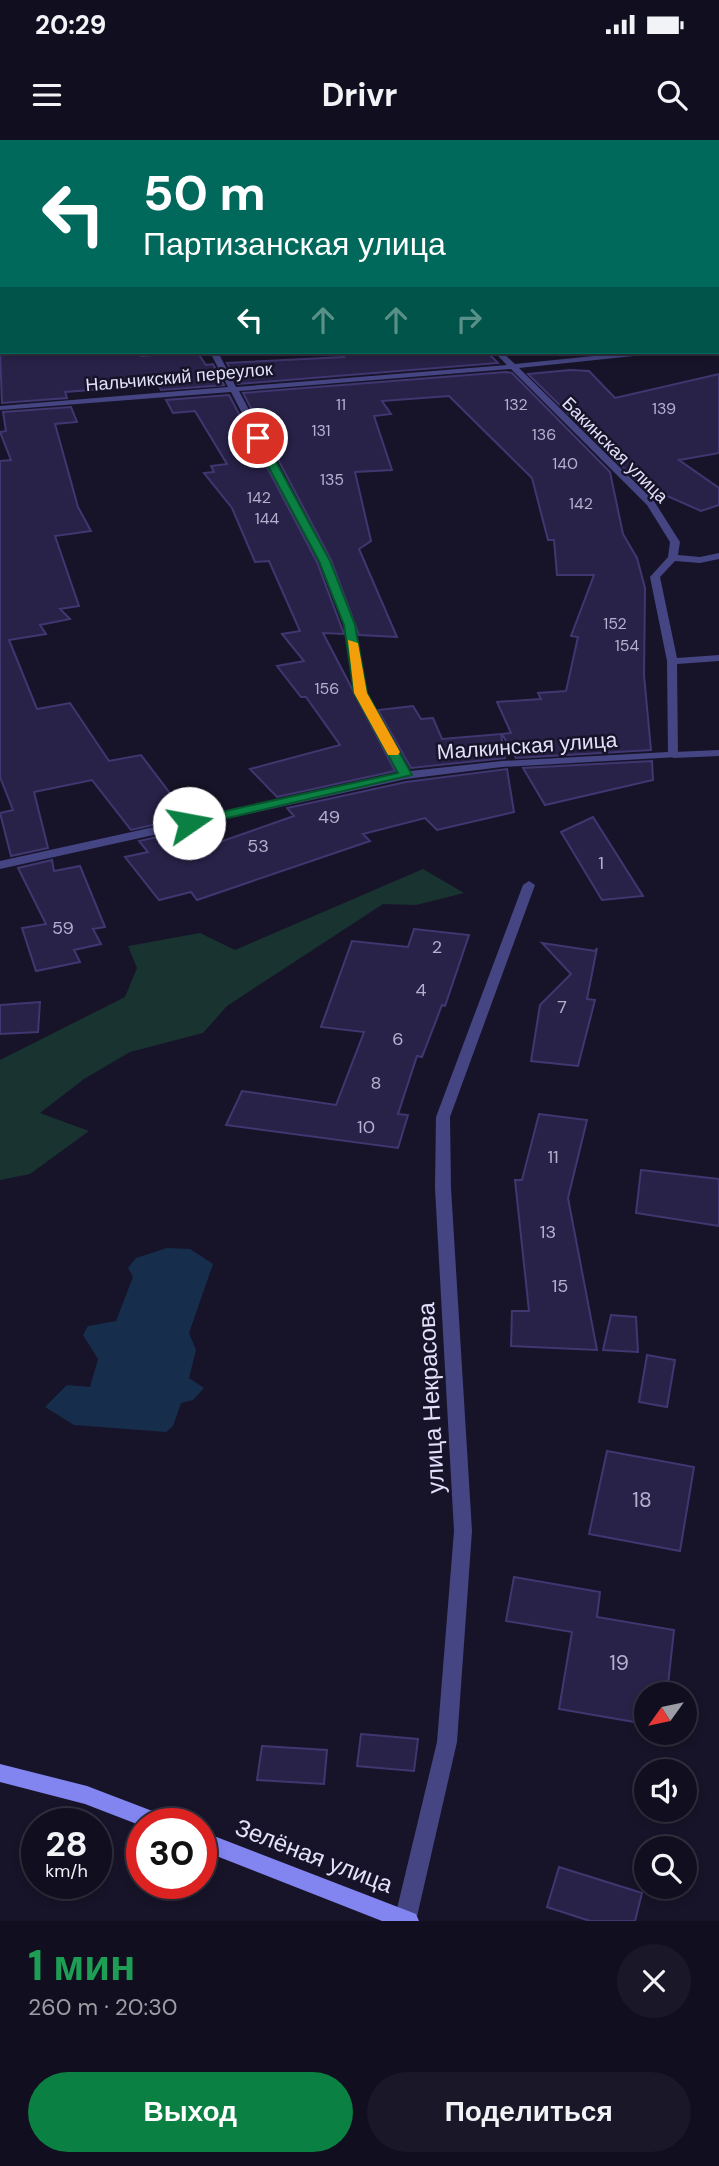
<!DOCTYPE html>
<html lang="ru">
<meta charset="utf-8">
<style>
body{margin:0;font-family:"DM Sans",sans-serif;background:#1a1828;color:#f1f3f6;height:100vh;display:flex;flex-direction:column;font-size:26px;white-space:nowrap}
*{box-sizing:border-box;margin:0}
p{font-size:23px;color:#9c9ca4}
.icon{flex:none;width:38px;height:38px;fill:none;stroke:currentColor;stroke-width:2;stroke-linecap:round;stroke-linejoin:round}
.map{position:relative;height:1781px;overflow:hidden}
.side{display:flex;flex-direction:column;background:#110f1f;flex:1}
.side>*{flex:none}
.guide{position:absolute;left:0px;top:0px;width:719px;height:214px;box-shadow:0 4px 10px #0003,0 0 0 2px #302f3d;background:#00695c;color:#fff;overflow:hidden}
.needle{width:46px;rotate:237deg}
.fabs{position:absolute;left:634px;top:1542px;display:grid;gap:14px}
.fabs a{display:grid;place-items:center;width:63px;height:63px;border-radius:50%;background:#110f1f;box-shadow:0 4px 10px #0003,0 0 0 2px #302f3d;font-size:35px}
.speed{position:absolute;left:21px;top:1668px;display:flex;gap:14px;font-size:35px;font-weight:700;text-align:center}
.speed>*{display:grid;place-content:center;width:91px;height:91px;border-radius:50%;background:#110f1f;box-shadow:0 4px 10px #0003,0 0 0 2px #302f3d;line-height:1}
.speed small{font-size:18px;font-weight:400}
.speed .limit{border:10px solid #d22;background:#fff;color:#111}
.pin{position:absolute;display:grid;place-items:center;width:60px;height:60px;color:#fff;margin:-30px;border:4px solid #fff;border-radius:50%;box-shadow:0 2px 7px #0007}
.me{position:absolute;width:77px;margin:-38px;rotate:78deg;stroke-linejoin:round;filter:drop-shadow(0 0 5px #0008)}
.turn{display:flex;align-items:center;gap:24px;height:147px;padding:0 28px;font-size:32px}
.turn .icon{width:91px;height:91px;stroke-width:2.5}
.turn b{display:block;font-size:49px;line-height:60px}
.lanes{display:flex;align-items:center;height:66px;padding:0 28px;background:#0003;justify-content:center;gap:35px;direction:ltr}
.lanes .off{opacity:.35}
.round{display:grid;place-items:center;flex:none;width:74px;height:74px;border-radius:37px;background:#1a1828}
.summary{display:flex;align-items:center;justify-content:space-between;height:119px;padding:0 28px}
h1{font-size:42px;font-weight:700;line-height:52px;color:#1e9e55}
.cta{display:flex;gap:14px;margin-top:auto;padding:14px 28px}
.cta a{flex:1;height:80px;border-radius:42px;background:#0b8043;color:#fff;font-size:28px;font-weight:700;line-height:80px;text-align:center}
.cta a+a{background:#1a1828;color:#f1f3f6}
.status{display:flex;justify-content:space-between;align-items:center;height:49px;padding:0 35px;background:#110f1f;direction:ltr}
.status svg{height:19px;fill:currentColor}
header{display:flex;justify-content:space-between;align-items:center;height:91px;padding:0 28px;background:#110f1f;font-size:32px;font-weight:700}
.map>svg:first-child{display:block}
</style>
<div class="status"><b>20:29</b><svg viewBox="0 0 49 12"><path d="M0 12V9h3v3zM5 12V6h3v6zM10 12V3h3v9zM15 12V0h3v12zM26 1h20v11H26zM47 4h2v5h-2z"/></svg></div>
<header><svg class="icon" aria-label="menu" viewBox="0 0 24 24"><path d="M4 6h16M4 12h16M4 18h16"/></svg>Drivr<svg class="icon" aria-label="search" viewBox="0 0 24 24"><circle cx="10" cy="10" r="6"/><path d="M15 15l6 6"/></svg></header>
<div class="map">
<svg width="719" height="1781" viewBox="0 0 719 1781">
<rect width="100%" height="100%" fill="#171429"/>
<!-- green -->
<path fill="#183330" d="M423,729l41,24 -48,12 -33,-1 -156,102 -24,27 -73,19 -46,27 -44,34 49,18 -59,43 -30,6v-120l125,-63 12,-29 -9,-22 72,-13 35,17z"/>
<!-- water -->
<path fill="#162d4c" d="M167,1108l23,1 23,15 -24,69 7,17 -7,28 15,10 -11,12 -12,3 -8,23 -7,6 -92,-7 -29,-18 22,-22 23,2 8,-28 -15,-24 5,-9 28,-5 17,-44 -5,-9 8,-10z"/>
<!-- building -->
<path fill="#282248" stroke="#403771" stroke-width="2" d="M0,212h140l1,4 56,-4 9,13 7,-1 11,21 -63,5 -3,-5 -93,7 2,6 -65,5z
M340,212h147l11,11 -260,21 -11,-21 117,-6z
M570,230l19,1 26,27 104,-24v79l-40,7 40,28v17l-18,6 -61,-27 -112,-110z
M506,232l6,1 98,99 13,62 14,24 8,30 -1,87 7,75 -135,8 -14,-24 9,-1 -14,-31 44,-3 -3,-6 28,-2 12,-54 -7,-1 23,-61h-37l-3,-35h-6l-16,-62 -83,-82 -67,5 9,13 -17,2 18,54 -37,2 16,69 -12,8 38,88 -38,-2 -28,-75 -88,-167z
M229,255l88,167 27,72 -21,-1 72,138 -118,26 -27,-28 90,-24 -34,-48h-5l-24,-31 27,-5 -22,-27 18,-3 -31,-70 -14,1 -23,-54 -28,-35 10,-1 -3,-6 16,-2 -32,-53 -22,2 -7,-13z
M71,267l6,15 -22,2 23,83 13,24 -36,5 24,70 -19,3 10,10 -30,6 6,9 -37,6 28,69 33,-6 39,58 32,-6 47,62 -57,13 -39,-50 -58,12 14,56 -37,8 -11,-43 13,-3 -13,-33v-316l11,-1 -11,-28 6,-1 -3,-19z
M413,566l8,13 12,-1 9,21 59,-5 4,24 -94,10 -33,-58z
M652,621l1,19 -108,25 -22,-37z
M507,629l7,43 -77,18 -12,-12 -62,16 7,7 -173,59 -6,-8 -32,8 -34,-43 23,-5 -9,-11 58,-13 10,12 4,-1 6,4 77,-27 -7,-8 119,-26z
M593,677l50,79 -41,4 -41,-68z
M52,720l2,11 26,-5 25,61 -12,2 8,15 -27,6 6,12 -44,9 -14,-43 24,-4 -28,-56z
M414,789l55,6 -24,71 -3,-1 -20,52 -5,-1 -19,58 10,1 -10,33 -172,-23 16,-34 94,14 28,-73 -43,-5 31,-86 56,6z
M542,803l53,8 2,-3 -10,51 8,1 -17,66 -47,-5 9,-56 31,-31z
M40,862l-2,30 -38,2v-29z
M539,974l48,6 -19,78 29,152 -86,-4 1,-35h17l-14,-131h7z
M641,1030l78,9v47l-83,-13z
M611,1175l25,2 2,35 -35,-2z
M647,1215l28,5 -8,47 -28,-5z
M607,1311l87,16 -14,84 -91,-17z
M514,1437l86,15 -3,25 77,13 -7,64h-21v30l-87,-15 13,-77 -66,-11z
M361,1594l57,5 -4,32 -57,-5z
M262,1606l65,4 -3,34 -67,-4z
M559,1727l83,26 -7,28h-45l-43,-14z"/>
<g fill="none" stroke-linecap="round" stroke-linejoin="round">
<!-- lane -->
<path fill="#454583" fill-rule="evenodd" d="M719,610v6l-45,2 -6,-3 6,-3z"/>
<!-- street -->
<path fill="#454583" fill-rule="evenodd" d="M95,0h6l1,2h-6z
M326,0h6l1,2h-6z
M561,0h6l2,2h-7z
M718,36h1v4h-1z
M0,95h2v4h-2z
M718,133h1v6h-1z
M718,203h1v4h-1z
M210,212h8l18,35 271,-22 -13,-13h8l13,12 118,-12h24l-4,2 -134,14 135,133 26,41 -2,13 22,2 19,-4v6l-19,4 -25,-2 -15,16 17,81 42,-3v6l-42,3 1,93 -176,10 -96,12 -406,90v-8l399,-88 -44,-80 -10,-68 -26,-64 -88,-169 -231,18v-4l228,-19zM511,229l136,136 23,37 -2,15 -18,20 17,84 1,91 -166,9 -92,10 -45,-78 -10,-68 -26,-64 -90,-170z
M529,741l6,4 -85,232 1,71 21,343 -15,211 -41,179h-22l43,-179 17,-211 -19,-343 1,-71 87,-232z"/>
<!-- secondary -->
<path fill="#8285f0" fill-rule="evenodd" d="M0,1624l87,22 81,31 2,7h-28v2l-57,-22 -85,-22z
M201,1691l215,83 3,7h-37l-181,-71z"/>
</g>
<!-- route -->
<path fill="#0b8043" stroke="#07532c" stroke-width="2" d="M258,295l5,3 67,123 25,64 12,68 45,82 -223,52 -5,-1v-6l214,-47 -44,-80 -10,-68 -25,-64 -66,-123z"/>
<!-- slow -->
<path fill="#f59e0b" d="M348,500l10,3 9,50 33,59 -2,3h-10l-34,-62z"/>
<g text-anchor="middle" stroke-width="5" stroke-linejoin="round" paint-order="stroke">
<!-- far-number labels -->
<g font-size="16" fill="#b4b0ce">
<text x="341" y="270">11</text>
<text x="516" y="270">132</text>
<text x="664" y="274">139</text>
<text x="321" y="296">131</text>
<text x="544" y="300">136</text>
<text x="565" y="329">140</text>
<text x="332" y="345">135</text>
<text x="259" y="363">142</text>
<text x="581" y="369">142</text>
<text x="267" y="384">144</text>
<text x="615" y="489">152</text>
<text x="627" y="511">154</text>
<text x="327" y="554">156</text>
</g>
<!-- far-street labels -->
<g font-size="18" fill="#e2e0fb" stroke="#171429">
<text transform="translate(179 237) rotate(-5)" y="6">Нальчикский переулок</text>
<text transform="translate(615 310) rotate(45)" y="6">Бакинская улица</text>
</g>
<!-- number labels -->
<g font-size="18" fill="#b4b0ce">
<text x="329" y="683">49</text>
<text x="258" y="712">53</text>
<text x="601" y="729">1</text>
<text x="63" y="794">59</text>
<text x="437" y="813">2</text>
<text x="421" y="856">4</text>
<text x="562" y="873">7</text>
<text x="398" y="905">6</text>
<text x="376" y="949">8</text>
<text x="366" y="993">10</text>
<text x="553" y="1023">11</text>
<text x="548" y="1098">13</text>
<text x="560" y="1152">15</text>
</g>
<!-- street labels -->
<g font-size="21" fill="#e2e0fb" stroke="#171429">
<text transform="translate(527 606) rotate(-4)" y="7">Малкинская улица</text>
</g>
<!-- near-number labels -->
<g font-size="21" fill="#b4b0ce">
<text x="642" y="1367">18</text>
<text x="619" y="1530">19</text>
</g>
<!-- near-street labels -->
<g font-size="24" fill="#e2e0fb" stroke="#171429">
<text transform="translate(431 1258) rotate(-93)" y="8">улица Некрасова</text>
<text transform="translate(314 1716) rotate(21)" y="8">Зелёная улица</text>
</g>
</g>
</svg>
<div class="fabs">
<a><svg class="needle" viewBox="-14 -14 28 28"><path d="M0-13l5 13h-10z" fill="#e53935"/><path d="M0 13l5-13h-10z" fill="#9c9ca4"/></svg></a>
<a><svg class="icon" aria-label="sound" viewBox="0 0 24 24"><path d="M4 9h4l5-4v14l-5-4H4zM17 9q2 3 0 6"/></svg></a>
<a><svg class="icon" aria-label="search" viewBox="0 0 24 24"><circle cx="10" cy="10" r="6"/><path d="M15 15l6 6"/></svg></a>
</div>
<div class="speed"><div>28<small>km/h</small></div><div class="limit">30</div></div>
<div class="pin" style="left:258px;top:298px;background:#d93025"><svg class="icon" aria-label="arrive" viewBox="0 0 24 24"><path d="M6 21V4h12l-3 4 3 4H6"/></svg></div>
<svg class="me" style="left:189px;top:683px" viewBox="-20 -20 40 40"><circle r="19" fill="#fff"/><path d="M0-13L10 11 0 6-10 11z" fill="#0b8043"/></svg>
<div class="guide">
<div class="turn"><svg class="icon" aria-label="left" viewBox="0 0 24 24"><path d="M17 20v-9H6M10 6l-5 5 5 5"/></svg><div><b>50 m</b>Партизанская улица</div></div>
<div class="lanes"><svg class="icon" aria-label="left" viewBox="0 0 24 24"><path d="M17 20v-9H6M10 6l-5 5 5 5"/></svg><svg class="icon off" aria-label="ahead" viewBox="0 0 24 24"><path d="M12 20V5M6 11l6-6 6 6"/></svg><svg class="icon off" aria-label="ahead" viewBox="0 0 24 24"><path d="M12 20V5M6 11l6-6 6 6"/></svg><svg class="icon off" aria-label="right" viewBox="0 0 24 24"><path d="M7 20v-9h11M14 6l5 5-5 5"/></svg></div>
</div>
</div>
<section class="side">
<div class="summary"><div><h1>1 мин</h1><p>260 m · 20:30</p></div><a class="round"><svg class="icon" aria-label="close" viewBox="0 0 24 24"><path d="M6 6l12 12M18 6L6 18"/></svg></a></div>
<div class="cta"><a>Выход</a><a>Поделиться</a></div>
</section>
